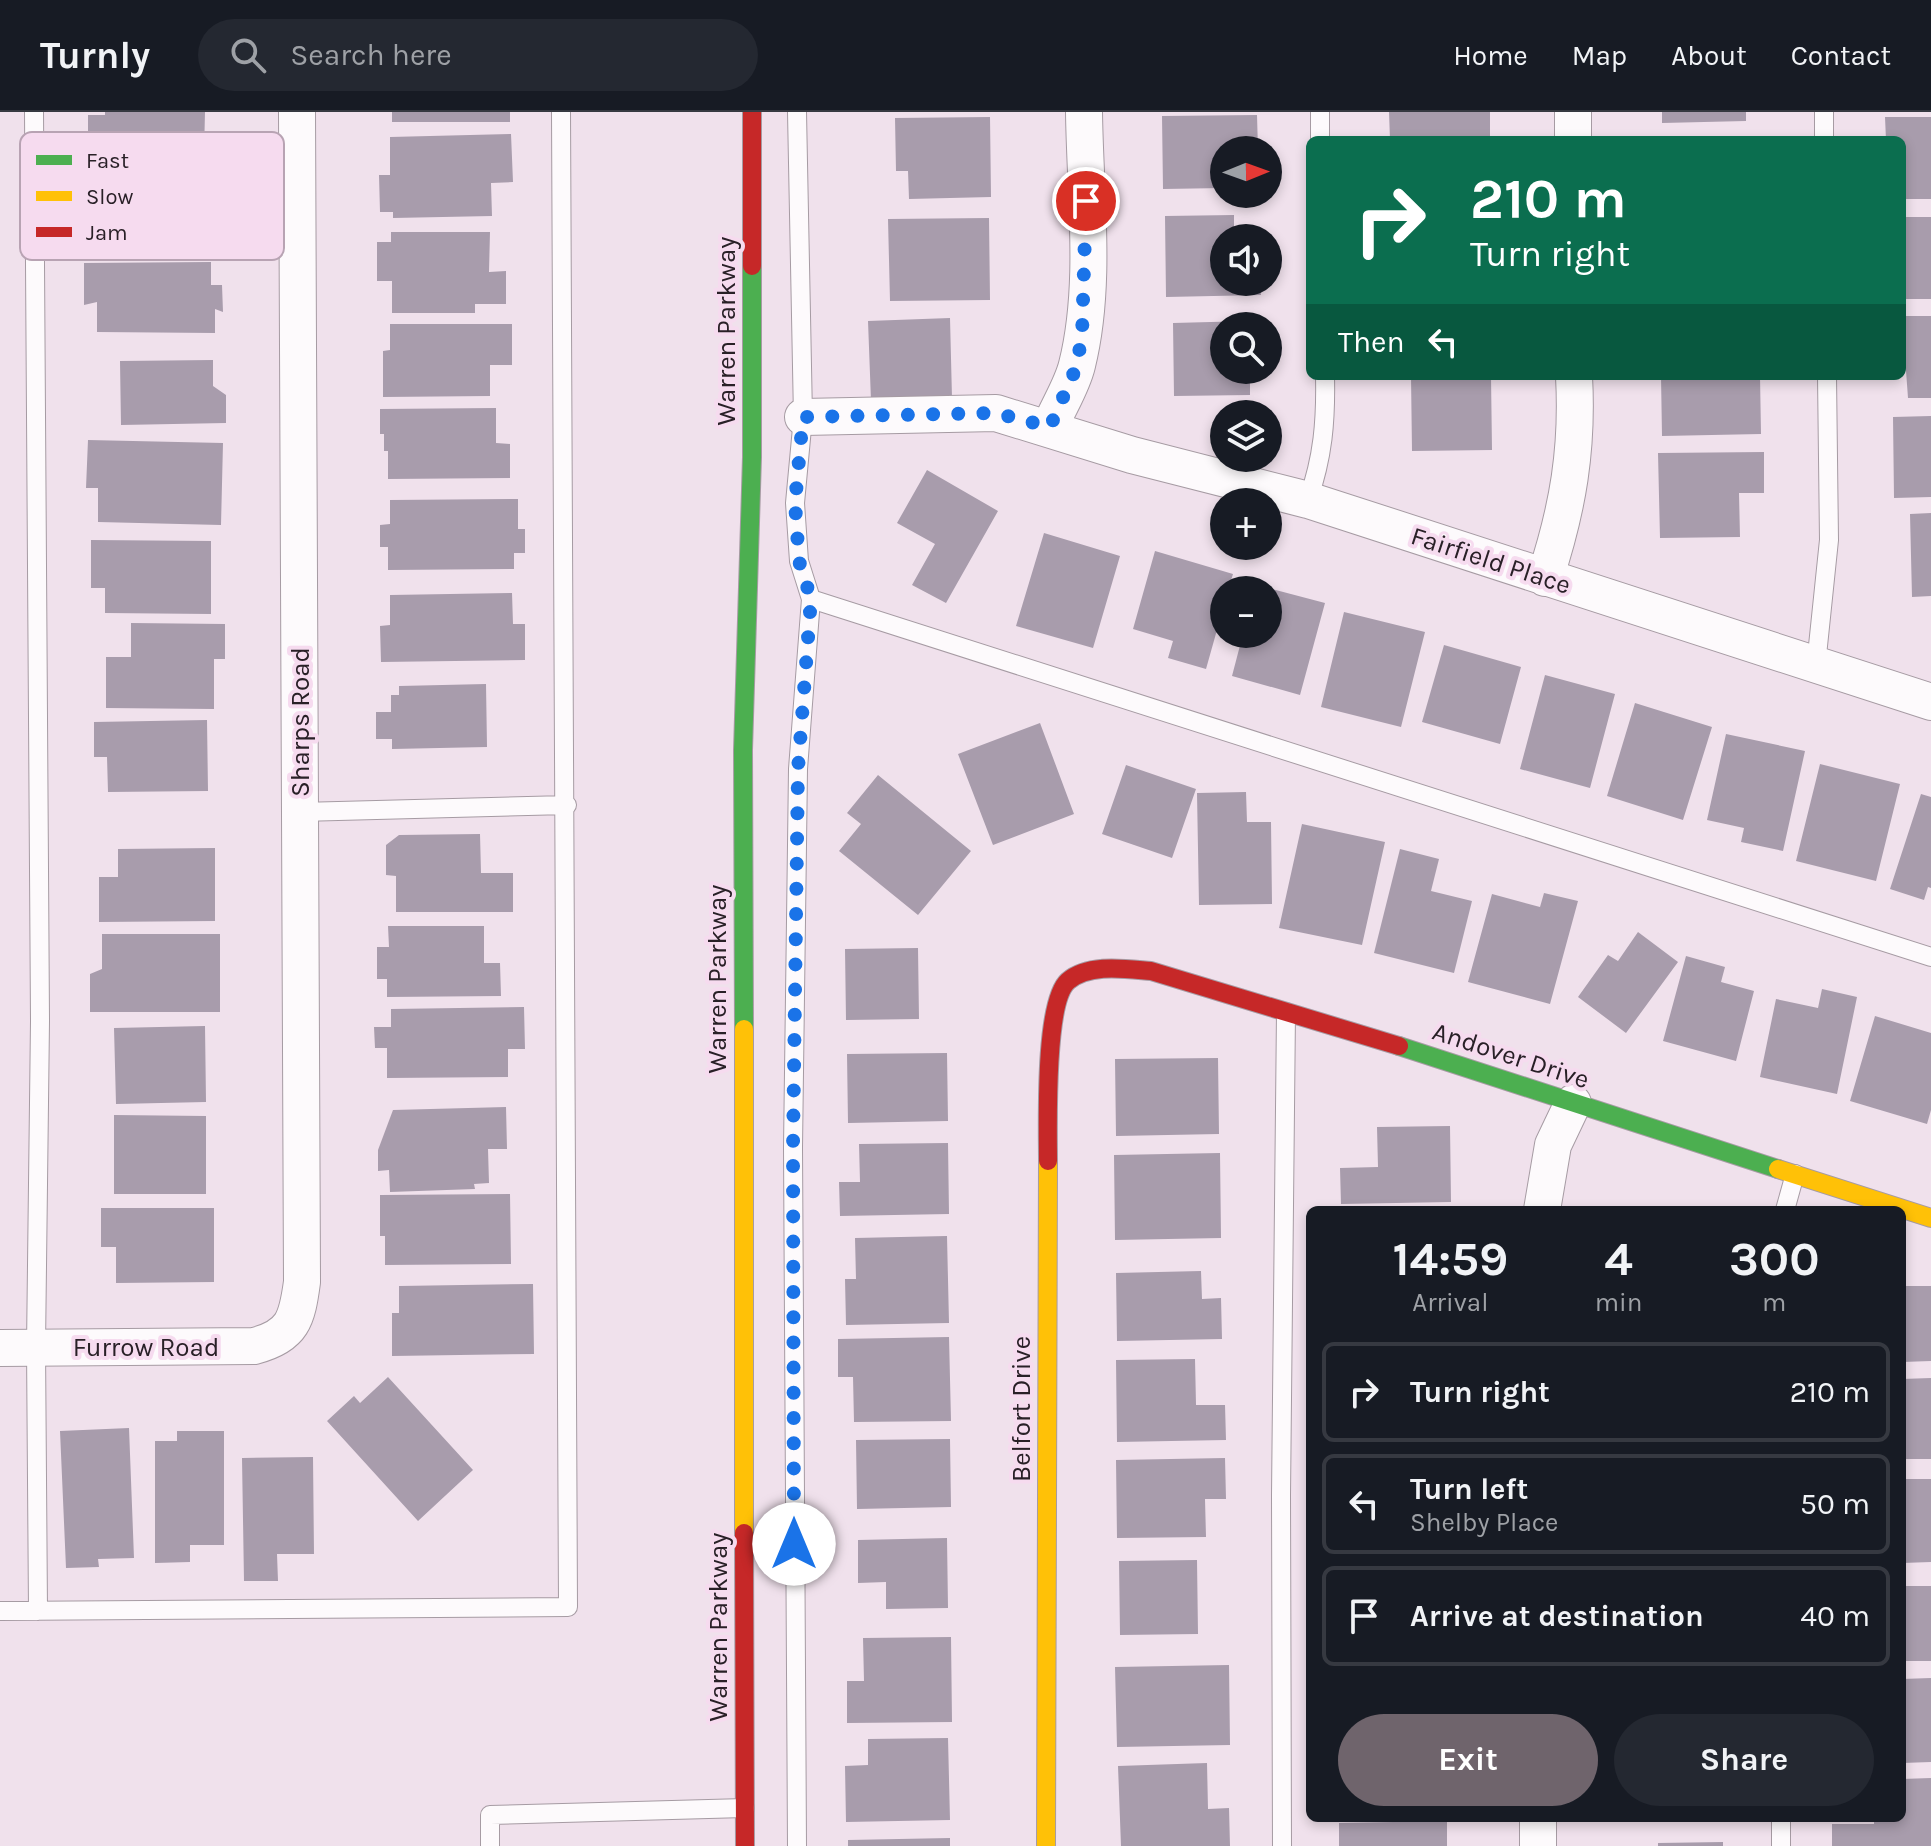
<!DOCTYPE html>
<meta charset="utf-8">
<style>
body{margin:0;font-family:Karla,sans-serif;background:#242831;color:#f1f3f6;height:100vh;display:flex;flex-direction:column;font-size:30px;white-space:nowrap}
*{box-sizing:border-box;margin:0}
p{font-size:26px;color:#9ea1a6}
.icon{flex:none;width:44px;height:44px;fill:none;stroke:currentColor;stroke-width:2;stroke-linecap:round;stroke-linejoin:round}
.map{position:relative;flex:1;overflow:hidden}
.panel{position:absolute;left:1306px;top:1094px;width:600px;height:616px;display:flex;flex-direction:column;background:#171b24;border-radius:12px;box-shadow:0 4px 12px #0003}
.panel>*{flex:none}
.hud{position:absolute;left:1306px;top:24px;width:600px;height:244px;border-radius:12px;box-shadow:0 4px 12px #0003;background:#0b6e4f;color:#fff;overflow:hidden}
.needle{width:52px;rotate:89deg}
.fabs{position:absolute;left:1210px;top:24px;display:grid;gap:16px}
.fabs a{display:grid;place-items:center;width:72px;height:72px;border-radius:50%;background:#171b24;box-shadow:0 4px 12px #0003;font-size:40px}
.pin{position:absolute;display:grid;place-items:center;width:68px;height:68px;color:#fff;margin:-34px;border:4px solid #fff;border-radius:50%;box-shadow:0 2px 8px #0007}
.me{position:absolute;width:88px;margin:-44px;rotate:0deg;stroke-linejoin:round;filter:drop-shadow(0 0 6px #0008)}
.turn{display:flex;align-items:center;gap:28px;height:168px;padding:0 32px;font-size:36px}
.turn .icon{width:104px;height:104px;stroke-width:2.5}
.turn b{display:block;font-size:56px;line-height:68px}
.then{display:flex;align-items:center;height:76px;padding:0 32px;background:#0003;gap:16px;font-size:30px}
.eta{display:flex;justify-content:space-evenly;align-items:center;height:136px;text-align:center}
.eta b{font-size:48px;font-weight:700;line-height:56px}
.cta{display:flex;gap:16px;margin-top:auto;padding:16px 32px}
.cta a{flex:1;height:92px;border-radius:48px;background:#6f646c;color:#fff;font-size:32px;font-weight:700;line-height:92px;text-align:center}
.cta a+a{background:#242831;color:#f1f3f6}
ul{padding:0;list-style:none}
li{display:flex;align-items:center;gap:24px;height:100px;margin:0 16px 12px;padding:0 16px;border:4px solid #363941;border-radius:12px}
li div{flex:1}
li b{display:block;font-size:30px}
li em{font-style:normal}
header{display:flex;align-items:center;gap:48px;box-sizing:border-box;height:112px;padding:0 40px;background:#171b24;border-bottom:2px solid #363941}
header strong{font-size:38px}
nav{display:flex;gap:44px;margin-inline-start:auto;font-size:28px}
.search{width:560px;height:72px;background:#242831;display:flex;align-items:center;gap:20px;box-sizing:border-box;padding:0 28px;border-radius:44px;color:#9ea1a6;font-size:30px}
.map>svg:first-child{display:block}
</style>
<header>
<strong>Turnly</strong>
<div class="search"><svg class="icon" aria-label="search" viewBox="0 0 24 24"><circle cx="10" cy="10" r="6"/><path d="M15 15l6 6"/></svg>Search here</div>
<nav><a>Home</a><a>Map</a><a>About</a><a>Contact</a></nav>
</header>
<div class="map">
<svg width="1931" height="1734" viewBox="0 0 1931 1734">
<rect width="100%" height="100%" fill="#f0e1ec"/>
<!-- building -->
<path fill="#a89cac" d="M105,0h100l-1,41 -116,-1v-37h17z
M392,0h118v10h-118z
M1389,0h101v27l-100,1z
M1662,0h84v9l-84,2z
M1257,3l1,35h-34v38l-61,1 -1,-73z
M990,5l1,80 -82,2 -1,-28h-12l-1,-53z
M1885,5h46v82h-29v-59h-16z
M511,22l2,48 -22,1 1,33 -99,2v-6h-13l-1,-37h11v-38z
M1234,103v23h-10v44h36l1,13 -95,2 -1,-81z
M1902,105h29v82h-29z
M989,106l1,82 -100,1 -2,-82z
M391,120h99l-1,40 17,-1v33h-31v9h-83v-32h-15v-39h14z
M211,150v23h11l1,27 -8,-3v24l-118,-1v-30l-13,3v-42z
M1902,204h29v82h-23z
M950,206l2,80 -81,3 -3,-80z
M1249,209v5h-25v44h26v25l-76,1 -1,-73z
M390,212h122v41h-22v31l-107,1v-46l7,-1z
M213,248v26l13,9v28l-105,2 -1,-64z
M1411,264h80l1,74 -80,1z
M1661,264h99l1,58 -99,2z
M496,296v35l14,1v34l-122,1v-28h-4v-17h-4v-25z
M1931,304v81l-37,1 -1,-81z
M88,328l135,3 -2,82 -123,-3v-34h-12z
M1764,340v41h-25l1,44 -80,1 -2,-85z
M927,358l71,41 -52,92 -34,-18 23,-41 -38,-21z
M518,387v30h7v24h-11v16l-126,1v-23h-8v-22l10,-1v-24z
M1931,401v83l-19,1 -2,-83z
M1044,421l76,23 -27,92 -77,-22z
M91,428l120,1v73l-106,-1v-25h-14z
M1155,439l78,23 -5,16h-4v15l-18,64 -38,-11 5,-17 -40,-12z
M1257,473l68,18 -25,92 -68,-19 11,-42h25v-44h-13z
M512,481l1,31h12v36l-144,2 -1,-36 10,-1v-30z
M1344,500l81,20 -24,95 -80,-20z
M131,511l94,1v35h-11v50l-108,-1v-51h25z
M1444,533l77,22 -21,77 -78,-22z
M1545,563l70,19 -25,94 -70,-19z
M486,572l1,63 -95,2v-10h-16v-27h15v-17h8v-9z
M1635,591l77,24 -29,93 -76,-24z
M207,608l1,71 -100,1 -1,-35h-13v-35z
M1040,611l34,91 -81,31 -35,-91z
M1726,622l79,17 -22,100 -42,-9 3,-14 -37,-8z
M1820,652l80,20 -24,97 -80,-20z
M1126,653l70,24 -24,69 -70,-24z
M878,663l93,76 -53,64 -79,-64 22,-27 -14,-11z
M1246,680l1,30h24l1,82 -73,1 -2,-112z
M1921,682l10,3v91l-3,-1 -4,13 -34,-11z
M1302,712l83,18 -23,103 -83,-17z
M480,722l1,39h32v39h-117v-36l-10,-1v-30l13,-10z
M215,736v73l-116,1v-45h19v-28z
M1400,737l39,10 -8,32 41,10 -18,72 -80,-20z
M1544,781l34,8 -28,103 -82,-22 24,-88 48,13z
M388,814h96v37h16l1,33 -114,1v-18h-10v-32h12z
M1638,820l40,30 -52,71 -48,-36 30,-42 10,6z
M102,822h118v78h-130v-38l12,-5z
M918,836l1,71 -73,1 -1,-71z
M1686,844l39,11 -4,15 33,9 -18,70 -73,-20z
M1822,877l35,8 -20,97 -77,-17 16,-78 42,9z
M524,895l1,42h-17v28l-121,1v-30h-12l-1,-21h17v-18z
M1875,904l56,17v77l-4,14 -77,-23z
M205,914l1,76 -90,2 -2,-76z
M947,941l1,68 -100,2 -1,-69z
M1218,946l1,76 -103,2 -1,-77z
M506,995l1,42h-19l1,34 -15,1 1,5 -85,3 -1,-22 -11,1v-21l15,-40z
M114,1003l92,1v78h-92z
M1450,1014l1,76 -110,2 -1,-36 38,-1 -1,-40z
M948,1031l1,71 -109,2 -1,-34h21l-1,-38z
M1220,1041l1,85 -106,2 -1,-85z
M510,1082l1,70 -126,1v-29h-5v-41z
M101,1096h113v74l-98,1v-36h-15z
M947,1124l2,87 -103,2 -1,-46h11l-1,-41z
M1201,1159l1,28 19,-1 1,41 -105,2 -1,-68z
M533,1172l1,70 -142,2v-43h7v-27z
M1902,1174h29v75l-29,1z
M949,1225l2,84 -97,1 -1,-45h-15v-38z
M1195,1247l1,46h29l1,35 -109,2 -1,-82z
M388,1265l85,93 -55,51 -91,-100 27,-25 6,7z
M1931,1266v81h-29v-80z
M129,1316l5,130 -36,1 1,8 -33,1 -6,-137z
M177,1319h47v114h-34v17l-35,1v-122h22z
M950,1327l1,68 -94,2 -1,-69z
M313,1345l1,97h-37l1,27h-34l-2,-123z
M1225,1346l1,41h-21l1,38 -89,1 -1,-78z
M1902,1367h29v83l-29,1z
M947,1426l1,70 -62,1v-27l-28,1v-43z
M1197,1448l1,74 -78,1 -1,-74z
M1902,1474h29v75h-29z
M951,1525l1,85 -105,1v-42h17l-1,-43z
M1229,1553l1,80 -113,2 -2,-80z
M1931,1566v84l-29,1v-84z
M948,1626l2,82 -104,2 -1,-56 23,-1v-26z
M1207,1651l1,46 21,-1 1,38h-109l-3,-80z
M1931,1666v68h-99v-22h42v-6h28v-39z
M1447,1709v25h-108v-23z
M950,1726v8h-102v-6z
M1723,1730v4h-65v-3z"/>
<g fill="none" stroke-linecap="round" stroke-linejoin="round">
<!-- lane casing -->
<g stroke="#a69ba3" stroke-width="20">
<path id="lane" d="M34,0l6,909 -4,326 2,264
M797,0l6,305 -8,86 4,58 12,38 1120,358
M1320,0v28
M1824,0v28
M1308,388c15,-43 18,-79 17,-124
M1816,553l13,-125 -2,-164
M300,700l267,-7
M1785,1098l10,-36
M0,1499l568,-4 -7,-1495
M1781,1706v28
M490,1734v-31l255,-7
M797,1734l-4,-698 5,-379 13,-170
M1282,1734l-1,-351 5,-483"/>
</g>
<!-- street casing -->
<g stroke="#a69ba3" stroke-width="38">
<path id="street" d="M1573,28v-28
M803,305l193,-4 136,42 176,45 623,202
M1050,315c8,-20 22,-41 27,-62 20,-80 8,-171 7,-253
M1545,466c23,-70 33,-129 29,-202
M1542,1098l11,-65 20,-42
M0,1236l254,-2c39,-10 43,-27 48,-64l-5,-1170
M1538,1706v28"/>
</g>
<!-- fast casing -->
<g stroke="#a69ba3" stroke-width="20">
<path id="fast" d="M744,917l-1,-279 9,-293v-191
M1399,934l379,123"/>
</g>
<!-- slow casing -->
<g stroke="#a69ba3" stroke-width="20">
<path id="slow" d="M744,917v504
M1778,1057l153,49
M1046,1734l2,-685"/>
</g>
<!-- jam casing -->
<g stroke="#a69ba3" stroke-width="20">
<path id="jam" d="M752,0v154
M1048,1049c0,-34 -4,-159 20,-180 21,-18 58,-12 83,-10l248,75
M744,1421l1,313"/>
</g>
<!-- lane -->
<use href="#lane" stroke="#fdfafc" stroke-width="18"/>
<!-- street -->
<use href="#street" stroke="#fdfafc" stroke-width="36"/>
<!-- fast -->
<use href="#fast" stroke="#4caf50" stroke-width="18"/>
<!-- slow -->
<use href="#slow" stroke="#ffc107" stroke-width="18"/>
<!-- jam -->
<use href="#jam" stroke="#c62828" stroke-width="18"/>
</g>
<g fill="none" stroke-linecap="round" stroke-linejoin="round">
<!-- route -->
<path stroke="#1a73e8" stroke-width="14" stroke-dasharray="0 25.2" d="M794,1432l-1,-396 5,-379 13,-170 -12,-38 -4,-58 8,-86 193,-4 54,14 26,-59 6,-32 4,-135"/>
</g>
<g text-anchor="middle" stroke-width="8" stroke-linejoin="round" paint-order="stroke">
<!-- street labels -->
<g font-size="26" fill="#292027" stroke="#f6dbef">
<text transform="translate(726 219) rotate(-90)" y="9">Warren Parkway</text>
<text transform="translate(1491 448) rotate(18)" y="9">Fairfield Place</text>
<text transform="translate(300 610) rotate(-90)" y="9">Sharps Road</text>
<text transform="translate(717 867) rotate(-90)" y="9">Warren Parkway</text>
<text transform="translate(1511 943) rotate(18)" y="9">Andover Drive</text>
<text x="146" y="1244">Furrow Road</text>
<text transform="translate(1021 1297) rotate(-90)" y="9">Belfort Drive</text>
<text transform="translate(718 1515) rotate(-90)" y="9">Warren Parkway</text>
</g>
</g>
<!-- legend -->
<rect x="20" y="20" width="264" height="128" rx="12" fill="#f6dbef" stroke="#b8a3b3" stroke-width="2"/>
<rect x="36" y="43" width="36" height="10" fill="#4caf50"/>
<rect x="36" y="79" width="36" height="10" fill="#ffc107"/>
<rect x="36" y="115" width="36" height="10" fill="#c62828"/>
<g font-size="22" fill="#292027">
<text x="86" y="56">Fast</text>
<text x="86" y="92">Slow</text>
<text x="86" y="128">Jam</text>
</g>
</svg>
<div class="fabs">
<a><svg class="needle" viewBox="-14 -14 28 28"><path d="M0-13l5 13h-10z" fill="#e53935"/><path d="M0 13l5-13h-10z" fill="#9ea1a6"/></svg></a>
<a><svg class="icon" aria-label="sound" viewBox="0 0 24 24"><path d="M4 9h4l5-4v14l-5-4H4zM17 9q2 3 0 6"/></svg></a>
<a><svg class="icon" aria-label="search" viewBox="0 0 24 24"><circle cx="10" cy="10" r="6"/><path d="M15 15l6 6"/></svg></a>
<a><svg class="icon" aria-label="layers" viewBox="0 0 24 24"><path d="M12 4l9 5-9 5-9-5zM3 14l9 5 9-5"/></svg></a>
<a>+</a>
<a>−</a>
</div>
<div class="pin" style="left:1086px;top:89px;background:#d93025"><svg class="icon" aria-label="arrive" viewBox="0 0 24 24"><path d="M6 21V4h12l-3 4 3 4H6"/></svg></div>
<svg class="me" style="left:794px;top:1432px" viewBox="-20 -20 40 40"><circle r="19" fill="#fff"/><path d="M0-13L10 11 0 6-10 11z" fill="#1a73e8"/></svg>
<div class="hud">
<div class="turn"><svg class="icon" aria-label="right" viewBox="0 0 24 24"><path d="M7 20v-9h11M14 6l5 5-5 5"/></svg><div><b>210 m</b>Turn right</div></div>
<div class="then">Then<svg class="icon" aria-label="left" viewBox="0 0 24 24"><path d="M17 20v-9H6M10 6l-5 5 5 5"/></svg></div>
</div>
<section class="panel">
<div class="eta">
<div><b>14:59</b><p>Arrival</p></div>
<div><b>4</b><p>min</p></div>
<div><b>300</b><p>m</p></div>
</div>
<ul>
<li><svg class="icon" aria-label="right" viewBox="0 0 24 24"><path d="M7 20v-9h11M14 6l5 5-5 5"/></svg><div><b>Turn right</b></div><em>210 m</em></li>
<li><svg class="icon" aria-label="left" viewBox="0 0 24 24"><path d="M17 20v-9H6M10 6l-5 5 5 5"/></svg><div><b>Turn left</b><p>Shelby Place</p></div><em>50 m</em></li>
<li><svg class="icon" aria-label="arrive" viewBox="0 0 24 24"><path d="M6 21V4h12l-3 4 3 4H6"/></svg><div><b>Arrive at destination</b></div><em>40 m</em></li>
</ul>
<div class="cta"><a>Exit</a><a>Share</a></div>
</section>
</div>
